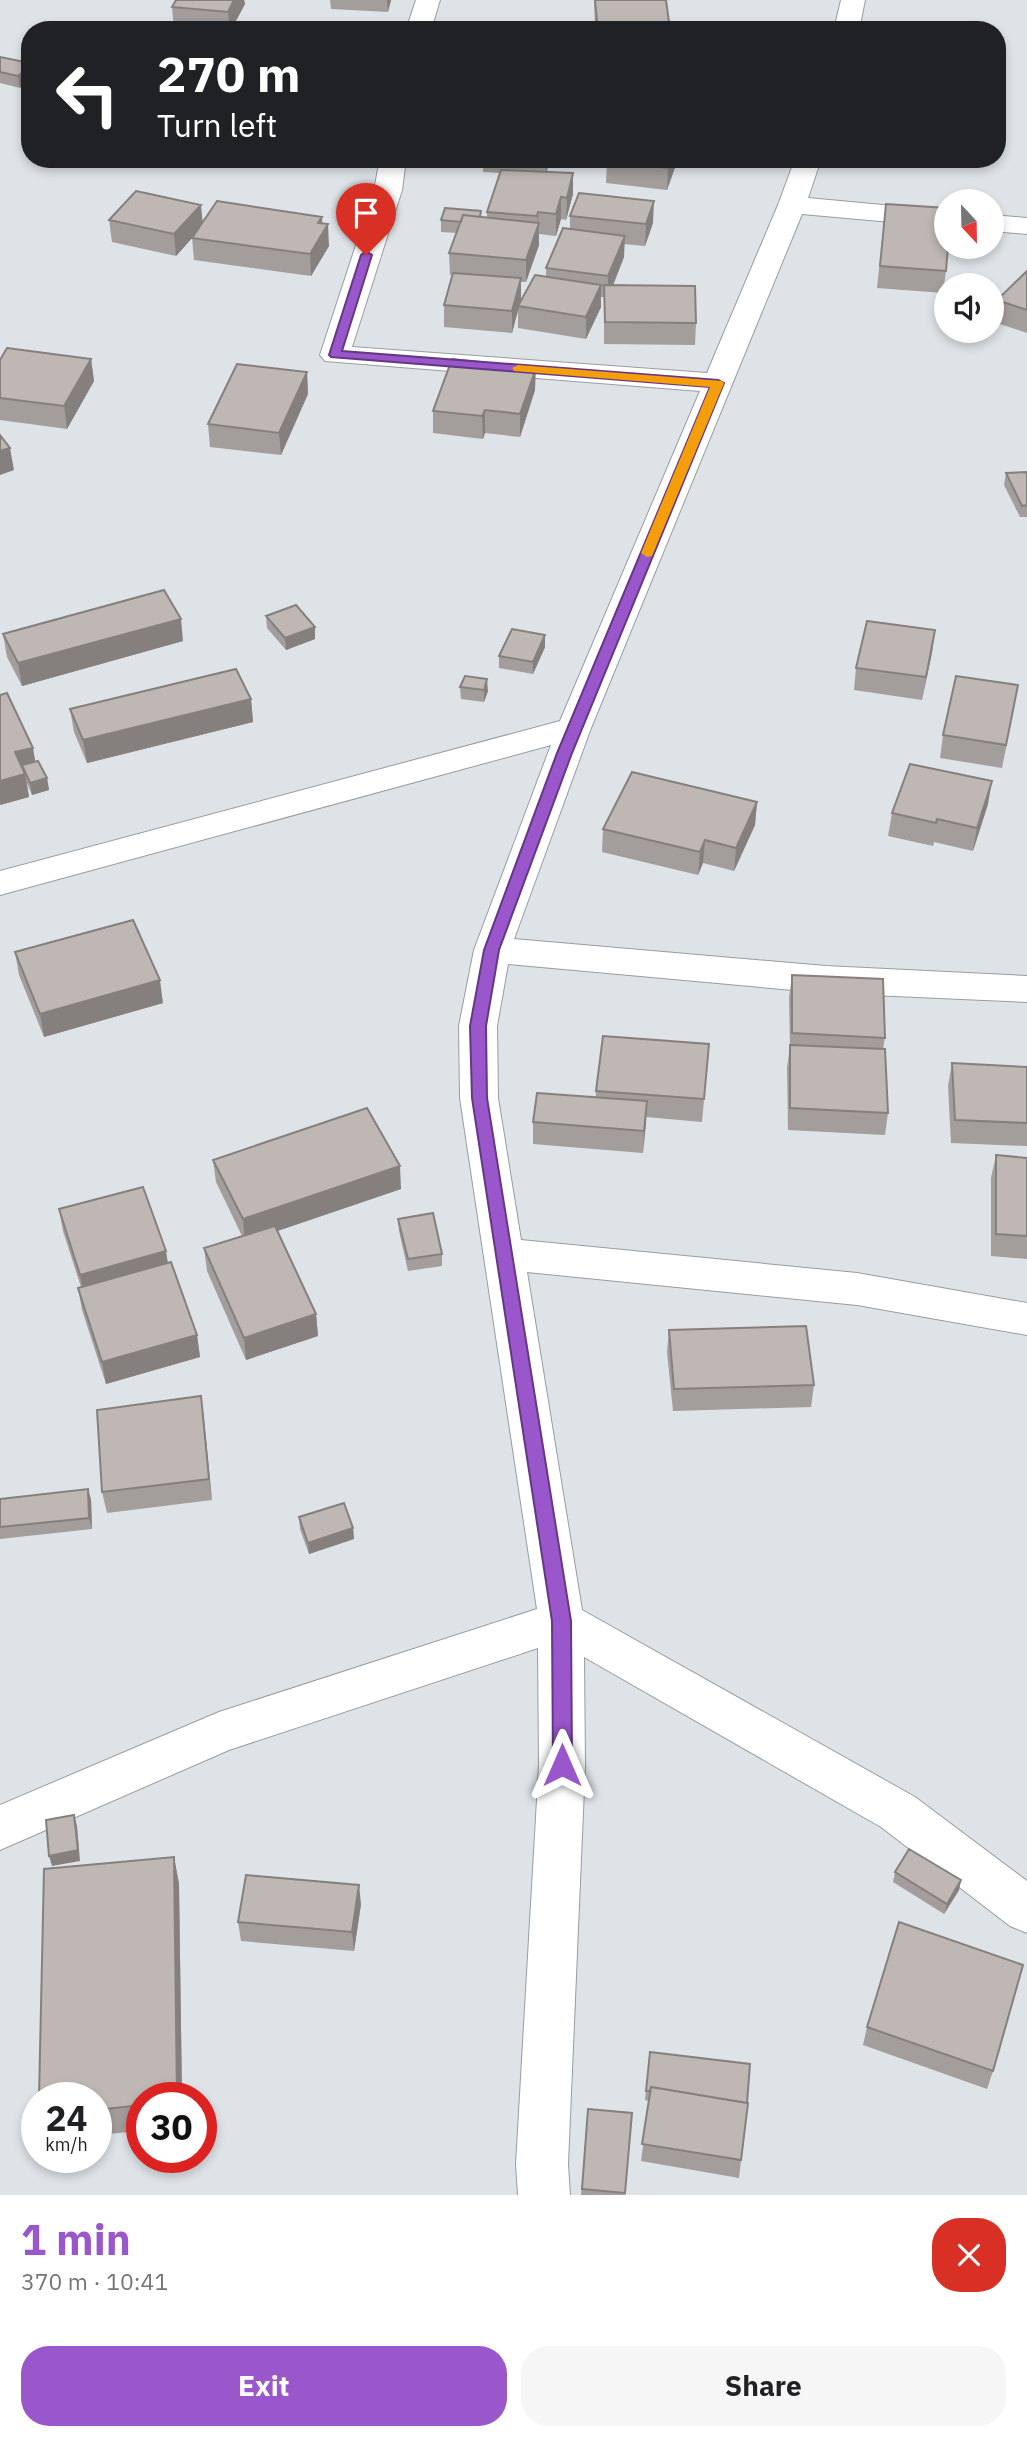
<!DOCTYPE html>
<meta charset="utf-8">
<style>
body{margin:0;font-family:"IBM Plex Sans",sans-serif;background:#f6f6f6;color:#202124;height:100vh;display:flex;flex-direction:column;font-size:26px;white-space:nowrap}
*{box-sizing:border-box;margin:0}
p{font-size:23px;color:#757577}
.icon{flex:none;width:38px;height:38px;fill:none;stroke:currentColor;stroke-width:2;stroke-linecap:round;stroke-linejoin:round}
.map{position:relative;height:2195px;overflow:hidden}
.drawer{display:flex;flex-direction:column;background:#fff;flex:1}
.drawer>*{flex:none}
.guide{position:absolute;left:21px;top:21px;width:985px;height:147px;border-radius:28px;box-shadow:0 4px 10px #0003;background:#202124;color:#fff;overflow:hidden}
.needle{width:46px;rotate:158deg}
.fabs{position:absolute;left:934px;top:189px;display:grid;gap:14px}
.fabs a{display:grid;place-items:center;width:70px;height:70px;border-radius:50%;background:#fff;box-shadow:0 4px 10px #0003;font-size:35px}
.speed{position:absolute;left:21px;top:2082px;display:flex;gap:14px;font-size:35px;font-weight:700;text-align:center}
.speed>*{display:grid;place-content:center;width:91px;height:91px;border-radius:50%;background:#fff;box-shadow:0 4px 10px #0003;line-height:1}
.speed small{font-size:18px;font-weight:400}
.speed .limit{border:10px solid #d22;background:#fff;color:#111}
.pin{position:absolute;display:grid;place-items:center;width:60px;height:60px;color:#fff;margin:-72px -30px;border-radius:50% 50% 50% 0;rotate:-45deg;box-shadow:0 0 7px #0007}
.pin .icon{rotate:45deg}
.me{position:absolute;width:77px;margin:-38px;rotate:0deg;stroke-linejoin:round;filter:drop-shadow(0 0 5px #0008)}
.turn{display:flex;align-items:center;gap:24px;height:147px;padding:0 21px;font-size:32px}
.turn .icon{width:91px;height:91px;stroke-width:2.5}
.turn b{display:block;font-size:49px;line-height:60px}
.round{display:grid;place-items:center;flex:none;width:74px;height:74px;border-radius:28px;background:#f6f6f6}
.summary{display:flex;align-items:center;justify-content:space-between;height:119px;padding:0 21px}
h1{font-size:42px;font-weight:700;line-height:52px;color:#9a56cb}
.button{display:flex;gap:14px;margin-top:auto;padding:14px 21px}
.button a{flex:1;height:80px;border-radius:28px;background:#9a56cb;color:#fff;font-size:28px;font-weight:700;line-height:80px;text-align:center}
.button a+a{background:#f6f6f6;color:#202124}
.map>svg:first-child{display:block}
</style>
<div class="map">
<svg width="1027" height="2195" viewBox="0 0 1027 2195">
<rect width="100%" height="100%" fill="#dee3e8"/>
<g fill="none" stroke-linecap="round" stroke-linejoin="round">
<!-- minor casing -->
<g stroke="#989da2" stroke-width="2">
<path id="minor" d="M416,0h24l-9,30h-25z
M841,0h24l-6,30h-25z
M380,159h26l-4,31 -50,157 355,26 71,-168 17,-46h26l-13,39 139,13v16l-145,-13 -211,514 -77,211 312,27 201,10v26l-201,-9 -318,-29 -11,62 1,72 23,142 336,33 170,30v32l-170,-30 -330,-33 55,338 333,187 112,84v52l-17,-7 -129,-99 -297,-170 1,108 -17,399 2,31h-52l-2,-31 23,-399 -1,-117 -309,102 -229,100v-45l219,-93 318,-103 -77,-511 -1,-72 15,-76 77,-205 -551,150v-24l560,-150 140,-330 -375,-30 -5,-6 54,-165z
M992,215l35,3v16l-35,-3z"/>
</g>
<!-- minor -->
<use href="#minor" fill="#fff" fill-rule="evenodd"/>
</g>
<!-- wall -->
<path fill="#a39d9b" d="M176,0h68l1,4 -14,26h-38l-19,-2 -2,-21z
M330,0h61l-3,12 -57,-3z
M594,0l76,30h-75z
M0,57l30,6 -10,25 -20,-5z
M483,159h66l-2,13 26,1v21l-7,26 -5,-1 -5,17 -17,-2v11l-13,37h-5v18l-1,4 26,-27v-9l24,-39v-13l83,7 -8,23 -21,-2v13l-11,28 83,38 -1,22 -91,-1v-47h-3v10l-15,32 -68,-11v-20l-6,25 -68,-6v-22l9,-30h-3l-1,-22 8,-20 -16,-1v-12l40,-3 6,1v-6l13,-39 -17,-1z
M678,159l-11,31 -61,-7 1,-22z
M886,204l60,67 -3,22 -66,-5z
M109,220l93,3h120l7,23 -18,30 -117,-16 -2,-22 -16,18 -64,-14z
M1027,271v62l-33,-11 3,-22z
M91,359l3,22 -27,48 -67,-9v-60z
M307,372l1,22 -27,61 -71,-8 -2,-23z
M535,390l-15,47 -35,-4 -2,6 -50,-6v-22z
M1006,473l21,1v43h-7l-16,-32z
M266,616l49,11v12l-29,11 -19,-22z
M935,630l-13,70 -68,-10 2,-22z
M3,634l180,7 -161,45 -15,-29z
M545,647l-12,27 -34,-6v-12z
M460,687l28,4 -4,11 -23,-3z
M251,699l2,23 -166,41 -13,-31 -4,-23z
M1014,708l-12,60 -62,-10 3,-23z
M35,762l12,16 2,12 -17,5 -5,-12 2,14 -29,8z
M757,802l-2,23 -21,46 -31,-8 -5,12 -96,-23 1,-23z
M988,804l-15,47 -39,-9 -1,4 -45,-10 4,-23z
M15,952l148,51 -119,34 -25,-62z
M792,975l93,63 -2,11 5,64 -3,22 -97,-5 -1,-62 3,-22 -1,-48z
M709,1044l-7,78 -56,-5 -3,36 -110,-9v-22l63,-25v-6z
M952,1063l75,4v79l-76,-3 -3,-57z
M996,1155l31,3v101l-36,-3v-78z
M213,1160l188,29 -124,42 39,83 2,22 -72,24 -39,-89 -3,-23 38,-12 -26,-54z
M59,1209l107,42 2,12 29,72 3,22 -94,27 -24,-74 -4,-22 3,-1 -18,-56z
M398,1219l44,35v12l-34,5 -9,-40z
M669,1330l145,55 -3,22 -138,4 -6,-59z
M201,1396l11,104 -105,13 -5,-21z
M88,1489l3,11 1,29 -92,10v-40z
M299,1517l54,11 1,11 -45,15 -9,-25z
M174,1857l5,27 3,214h-40v33l-46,4v-37z
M895,1872l66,8 -2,10 -15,24 -51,-32z
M361,1904l-7,47 -113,-10 -3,-19z
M867,2027l126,44 -6,18 -124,-44z
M650,2052l91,108 -2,18 -98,-17 8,-60 -4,-1z
M588,2109l44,4 -7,82h-44z"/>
<!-- shaded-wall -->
<path fill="#85807e" d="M234,0h10l1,4 -14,26h-1l-2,-18z
M387,0h4l-3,12z
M30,66v12l-10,10 -2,-12z
M546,159h3l-3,16z
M671,159h7l-11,31 1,-22z
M573,173v21l-7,26 1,-22z
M561,197v22l-5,17v-22z
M654,201l-1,22 -8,23 1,-22z
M201,205l2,21 -27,30 -2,-22z
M538,212l1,33 -13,37v-22l11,-31z
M322,217l1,16 5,-9 1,22 -18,30 -1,-22 8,-31z
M625,236l-1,21 -16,41v-22z
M521,278v22l-9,33v-22z
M601,285v22l-15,32v-22z
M91,359l3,22 -27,48 -3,-23z
M536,368l-1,22 -15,47v-23z
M307,372l1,22 -27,61 -2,-22z
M485,410v23l-2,6 -1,-23z
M10,448l4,22 -14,5v-24z
M181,619l2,22 -161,45 -4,-23z
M315,627v12l-29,11 -1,-12z
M935,630l-3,23 -10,47 4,-23z
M545,635v12l-12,27v-12z
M487,679l1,12 -4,11v-12z
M251,699l2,23 -166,41 -4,-23z
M33,748l4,23 -14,3 -8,-22z
M25,774l4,23 -29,8v-24z
M47,778l2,12 -17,5 -2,-12z
M992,781l-4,23 -15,47 4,-23z
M757,802l-2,23 -21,46 2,-23z
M705,840l-2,23 -5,12 2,-23z
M160,980l3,23 -119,34 -4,-23z
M647,1101l-1,23 -3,29 1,-22z
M400,1166l1,23 -156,53 -2,-23z
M166,1251l3,23 -85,23 -4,-22z
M316,1314l2,22 -72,24 -2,-22z
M197,1335l3,22 -94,27 -4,-22z
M201,1396l3,22 8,82 -3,-21z
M88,1489l3,11 1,29 -3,-11z
M353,1528l1,11 -45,15 -1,-11z
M74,1815l3,11 3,35 -28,5 -3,-10z
M174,1857l5,27 3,214h-5z
M961,1880l-2,10 -15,24 3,-10z
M359,1885l2,19 -7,47 -2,-19z"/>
<!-- building -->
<path fill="#beb7b4" stroke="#85807e" stroke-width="2" d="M176,0h58l-6,12 -56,-5z
M595,0h71l4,30h-72z
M0,57l30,6v3l-12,10 -18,-4z
M607,159h64l-3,9 -61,-7z
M501,170l72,3 -6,25 -6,-1 -5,17 -18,-2 -1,4 -50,-4z
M136,191l65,14 -27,29 -65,-14z
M579,193l75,8 -8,23 -76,-8z
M217,201l105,16 -4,6 10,1 -18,30 -118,-16z
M886,204l61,4v39h1l-2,24 -66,-5z
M445,208l36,3 -1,6 -17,-2 -2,7 -20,-2z
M463,215l76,8 -13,37 -77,-7z
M563,228l62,8 -17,40 -62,-8z
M1027,271v39l-30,-10z
M453,273l68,5 -9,33 -68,-6z
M535,275l66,10 -15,32 -68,-11z
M604,285l91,1 1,37 -91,-1z
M7,348l84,11 -27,47 -64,-8v-38z
M452,359l84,9 -16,46 -35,-4 -3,6 -49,-5z
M237,364l70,8 -28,61 -71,-9z
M0,435l10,13 -10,3z
M1026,472l1,2v31l-5,1 -16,-33z
M164,590l17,29 -163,44 -15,-29z
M296,605l19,22 -30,11 -19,-22z
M867,621l68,9 -9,47 -70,-9z
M512,629l33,6 -12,27 -34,-6z
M236,669l15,30 -168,41 -13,-31z
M465,676l22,3 -3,11 -24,-3z
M956,676l62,9 -12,60 -63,-10z
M7,693l26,55 -18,4 10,22 -25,7v-86z
M38,761l9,17 -17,5 -8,-18z
M910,764l82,17 -15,47 -40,-9 -1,4 -44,-10z
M632,772l125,30 -21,46 -31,-8 -5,12 -97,-23z
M133,920l27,60 -120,34 -25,-62z
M792,975l91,4 2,59 -93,-5z
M603,1036l106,8 -5,55 -108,-8z
M790,1045l95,4 3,64 -98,-5z
M952,1063l75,4v56l-72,-3z
M537,1093l110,8 -3,30 -111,-9z
M367,1108l33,58 -157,53 -30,-59z
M996,1155l31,3v78l-31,-2z
M143,1187l23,64 -86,24 -21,-66z
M433,1213l9,41 -34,5 -10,-40z
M275,1226l41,88 -72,24 -40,-90z
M171,1262l26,73 -95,27 -24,-74z
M806,1326l8,59 -140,4 -5,-59z
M201,1396l8,83 -107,13 -5,-82z
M88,1489l1,29 -89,9v-28z
M344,1503l9,25 -45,15 -9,-26z
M74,1815l4,35 -29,6 -3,-36z
M909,1849l52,31 -14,24 -52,-32z
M174,1857l3,241h-35v7l-46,5v-12h-57l5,-229z
M246,1875l113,10 -7,47 -114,-10z
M899,1922l124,43 -30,106 -126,-44z
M650,2052l100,12 -3,39 -96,-16 -1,4h-4z
M651,2087l97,16 -7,57 -99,-16z
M588,2109l44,4 -7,80 -43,-4z"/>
<!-- route -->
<path fill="#9a56cb" stroke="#643884" stroke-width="2" d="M366,251l6,4 -30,96 376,29 6,3 -152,370 -73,197 -13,76 1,72 84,523 1,144 -3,6 -7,3 -7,-3 -2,-6 -1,-144 -80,-523 -2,-72 14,-76 73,-197 153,-366 -379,-30 -2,-2 32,-100z"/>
<!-- slow -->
<path fill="#f59e0b" d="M518,365l204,16 2,2 -72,173 -5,1 -6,-4 69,-166 -196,-16 -2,-3z"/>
</svg>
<div class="fabs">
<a><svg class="needle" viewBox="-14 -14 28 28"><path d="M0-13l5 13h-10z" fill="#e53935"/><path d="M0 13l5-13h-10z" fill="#757577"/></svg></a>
<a><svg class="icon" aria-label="sound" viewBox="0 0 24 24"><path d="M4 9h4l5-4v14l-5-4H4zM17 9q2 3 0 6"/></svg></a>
</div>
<div class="speed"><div>24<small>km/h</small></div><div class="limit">30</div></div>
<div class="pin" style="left:366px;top:255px;background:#d93025"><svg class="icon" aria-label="arrive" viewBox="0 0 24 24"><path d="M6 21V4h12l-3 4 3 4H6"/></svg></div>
<svg class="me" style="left:562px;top:1765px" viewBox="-20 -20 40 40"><path d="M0-17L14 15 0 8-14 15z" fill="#9a56cb" stroke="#fff" stroke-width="4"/></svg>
<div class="guide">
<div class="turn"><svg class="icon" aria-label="left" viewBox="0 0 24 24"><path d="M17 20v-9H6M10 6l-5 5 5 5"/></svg><div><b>270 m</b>Turn left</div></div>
</div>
</div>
<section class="drawer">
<div class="summary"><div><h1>1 min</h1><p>370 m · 10:41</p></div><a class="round" style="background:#d93025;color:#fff"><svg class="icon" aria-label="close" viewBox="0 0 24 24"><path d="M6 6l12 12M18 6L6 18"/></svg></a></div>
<div class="button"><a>Exit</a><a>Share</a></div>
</section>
